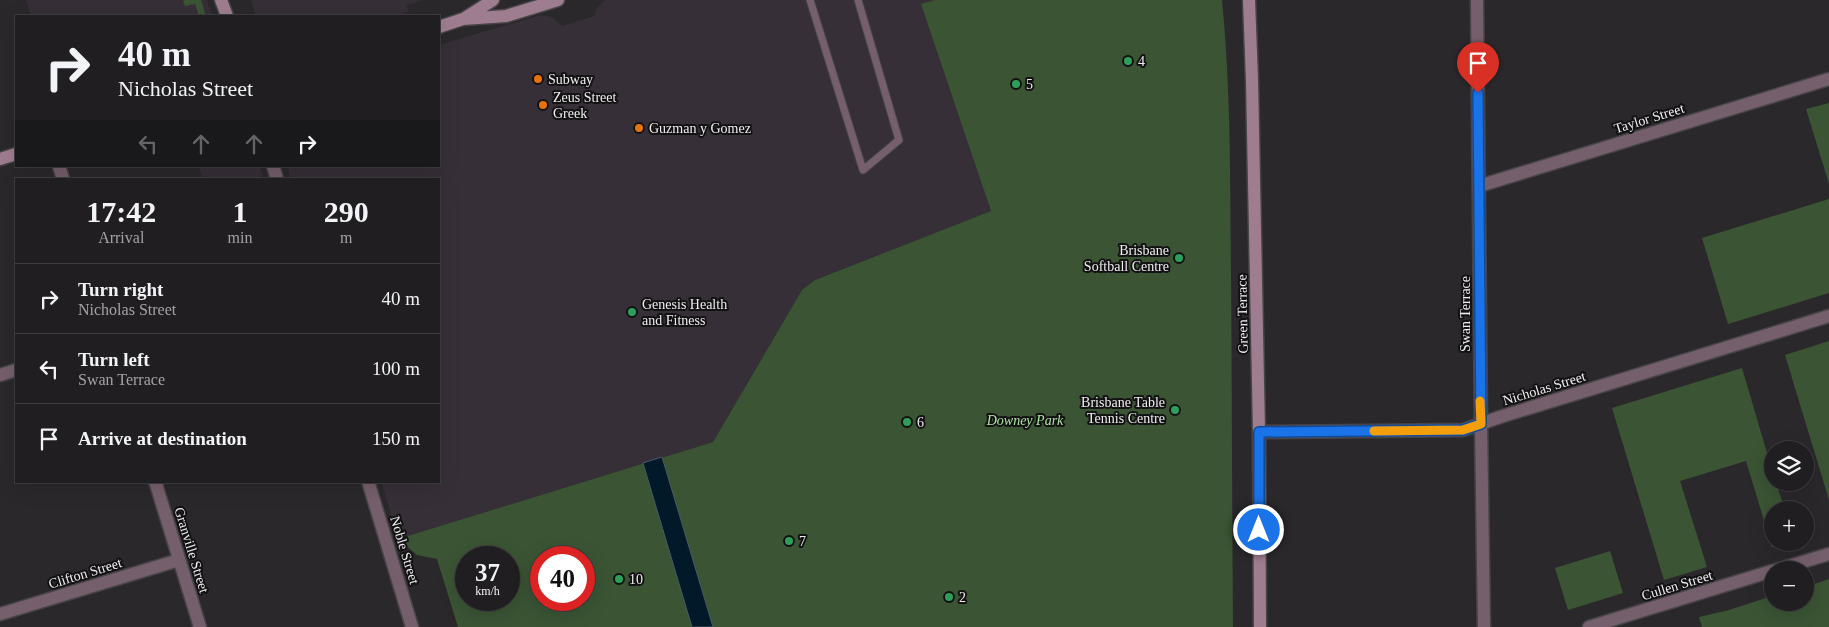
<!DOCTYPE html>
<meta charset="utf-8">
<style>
body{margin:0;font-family:"Times New Roman",serif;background:#28272a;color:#f1f3f6;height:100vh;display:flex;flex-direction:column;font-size:19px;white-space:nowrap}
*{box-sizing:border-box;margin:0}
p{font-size:16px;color:#a2a2a5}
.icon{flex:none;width:28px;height:28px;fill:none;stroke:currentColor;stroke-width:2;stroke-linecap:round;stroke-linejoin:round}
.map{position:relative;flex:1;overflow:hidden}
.details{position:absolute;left:15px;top:178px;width:425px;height:305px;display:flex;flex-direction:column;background:#201e21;border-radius:0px;box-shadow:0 5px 20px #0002,0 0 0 1px #3d3c3f}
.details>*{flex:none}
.top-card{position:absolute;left:15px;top:15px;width:425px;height:152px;border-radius:0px;box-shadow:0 5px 20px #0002,0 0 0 1px #3d3c3f;background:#201e21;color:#f1f3f6;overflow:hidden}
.controls{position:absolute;left:1764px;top:441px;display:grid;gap:10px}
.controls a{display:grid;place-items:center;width:50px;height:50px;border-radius:50%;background:#201e21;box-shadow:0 5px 20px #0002,0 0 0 1px #3d3c3f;font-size:25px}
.speed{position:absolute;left:455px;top:546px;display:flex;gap:10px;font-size:25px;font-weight:700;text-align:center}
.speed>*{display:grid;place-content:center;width:65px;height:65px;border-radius:50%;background:#201e21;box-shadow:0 5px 20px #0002,0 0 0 1px #3d3c3f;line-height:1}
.speed small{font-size:12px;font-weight:400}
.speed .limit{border:8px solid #d22;background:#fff;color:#111}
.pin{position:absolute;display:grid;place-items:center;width:42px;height:42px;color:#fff;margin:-51px -21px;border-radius:50% 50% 50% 0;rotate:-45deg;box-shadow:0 0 5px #0007}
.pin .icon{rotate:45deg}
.me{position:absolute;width:55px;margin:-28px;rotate:0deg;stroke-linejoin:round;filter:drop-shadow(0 0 4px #0008)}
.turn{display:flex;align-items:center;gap:18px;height:105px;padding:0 20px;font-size:22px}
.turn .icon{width:65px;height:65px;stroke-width:2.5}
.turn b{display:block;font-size:35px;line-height:42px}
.lanes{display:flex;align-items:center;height:48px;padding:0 20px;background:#0003;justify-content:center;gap:25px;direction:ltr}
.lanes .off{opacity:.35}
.eta{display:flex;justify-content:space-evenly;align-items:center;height:85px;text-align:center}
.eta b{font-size:30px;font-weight:700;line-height:35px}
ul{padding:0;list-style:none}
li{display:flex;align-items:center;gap:15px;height:70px;padding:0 20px;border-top:1px solid #3d3c3f}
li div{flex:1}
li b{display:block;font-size:19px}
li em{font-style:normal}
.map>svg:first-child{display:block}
</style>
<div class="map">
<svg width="1829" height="627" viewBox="0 0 1829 627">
<rect width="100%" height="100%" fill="#2b282c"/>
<!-- built -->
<path fill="#372f37" d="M26,0h181l5,16h-181z
M251,0h173l-17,5 1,7 -13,4h-139z
M605,0h330l-13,4 69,207 -176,69 -13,10 -89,152 -315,97 -17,-58h58v-302h-149l-2,-13h151v-121l102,-30 11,2 10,9 32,-10 3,-8z
M199,166h61l3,10 -9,3h-52z"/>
<!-- green -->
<path fill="#3a5434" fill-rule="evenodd" d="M185,0h16l5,16h-7l-4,-12 -10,2 -2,-5z
M935,0h287c9,90 8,181 9,272 1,118 1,237 2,355h-775l-21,-68 -20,-4 -19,-16 315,-97 89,-152 13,-10 176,-69 -70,-207zM466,558h43v42h-43zM541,558h43v42h-43z
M1829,103v81l-23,-75z
M1829,199v94l-101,31 -26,-86z
M1829,341v159l-44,-145z
M1742,368l30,102v12l4,1 9,27h-13v32l16,1 -16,4 -26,-86 -66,20 27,86 -43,13 -52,-172z
M1610,551l13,42 -55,17 -13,-42z
M1829,579v48h-127l-3,-10 30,-7 43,-14v6h33v-15z"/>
<!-- water -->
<path fill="#011929" stroke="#495965" d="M662,457l51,170h-21l-49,-164z"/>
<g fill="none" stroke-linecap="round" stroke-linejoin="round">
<!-- lane casing -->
<g stroke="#474447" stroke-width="9">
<path id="lane" d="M810,0l53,170 36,-30 -41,-140"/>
</g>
<!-- street casing -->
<g stroke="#474447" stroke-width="15">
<path id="street" d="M1477,0l4,424 3,203
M59,166l4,13
M273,166l4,13
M1479,186l350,-107
M0,375l16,-5
M1259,432l204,-2 37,-13 329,-101
M155,481l45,146
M368,481l44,146
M1776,570l53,-16
M0,614l179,-54
M1589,627l183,-56"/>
</g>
<!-- secondary casing -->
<g stroke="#474447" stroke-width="15">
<path id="secondary" d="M221,0l6,16
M1249,0l3,80 7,352 1,195
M465,18l28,-18
M439,27l24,-8 43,-3 52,-16
M0,159l16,-5"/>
</g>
<!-- lane -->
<use href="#lane" stroke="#755f6c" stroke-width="7"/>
<!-- street -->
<use href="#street" stroke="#755f6c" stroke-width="12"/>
<!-- secondary -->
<use href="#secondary" stroke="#9f7d91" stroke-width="12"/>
</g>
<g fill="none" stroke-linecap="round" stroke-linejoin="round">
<!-- route casing -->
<g stroke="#114b97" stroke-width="12">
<path id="route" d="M1259,530v-98l204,-2 18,-6 -3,-331"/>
</g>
<!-- route -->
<use href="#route" stroke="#1a73e8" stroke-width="9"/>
<!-- slow -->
<path stroke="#f59e0b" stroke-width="9" d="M1374,431l89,-1 18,-6 -1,-23"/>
</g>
<!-- markers -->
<g fill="#2e9e5b" stroke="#131213" stroke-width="2">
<circle cx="1128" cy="61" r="5"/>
<circle cx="1016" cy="84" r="5"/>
<circle cx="1179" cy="258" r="5"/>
<circle cx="632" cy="312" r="5"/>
<circle cx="1175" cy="410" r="5"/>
<circle cx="907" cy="422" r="5"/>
<circle cx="789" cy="541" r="5"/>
<circle cx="619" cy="579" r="5"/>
<circle cx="949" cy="597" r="5"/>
</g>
<g fill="#e8710a" stroke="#131213" stroke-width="2">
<circle cx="538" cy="79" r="5"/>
<circle cx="543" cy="105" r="5"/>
<circle cx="639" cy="128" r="5"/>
</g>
<g text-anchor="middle" stroke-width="4" stroke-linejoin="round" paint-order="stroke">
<!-- poi labels -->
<g font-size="14" fill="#f0edf0" stroke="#131213" text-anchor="start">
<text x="1138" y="66">4</text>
<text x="548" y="84">Subway</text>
<text x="1026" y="89">5</text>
<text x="553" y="102">Zeus Street<tspan x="553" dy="16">Greek</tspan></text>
<text x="649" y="133">Guzman y Gomez</text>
<text x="1169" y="255" text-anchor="end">Brisbane<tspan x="1169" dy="16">Softball Centre</tspan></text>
<text x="642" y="309">Genesis Health<tspan x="642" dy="16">and Fitness</tspan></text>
<text x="1165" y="407" text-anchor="end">Brisbane Table<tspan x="1165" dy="16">Tennis Centre</tspan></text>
<text x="917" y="427">6</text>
<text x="799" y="546">7</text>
<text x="629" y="584">10</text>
<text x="959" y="602">2</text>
</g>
<!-- street labels -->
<g font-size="14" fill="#f0edf0" stroke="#131213">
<text transform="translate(1649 118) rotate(-17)" y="5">Taylor Street</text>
<text transform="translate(1242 314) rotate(-91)" y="5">Green Terrace</text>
<text transform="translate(1465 314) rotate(-90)" y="5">Swan Terrace</text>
<text transform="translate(1544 388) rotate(-17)" y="5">Nicholas Street</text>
<text transform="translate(192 550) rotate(73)" y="5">Granville Street</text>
<text transform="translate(405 550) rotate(73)" y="5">Noble Street</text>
<text transform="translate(85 573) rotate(-17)" y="5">Clifton Street</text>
<text transform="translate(1677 585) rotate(-17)" y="5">Cullen Street</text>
</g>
<!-- park labels -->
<g font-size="14" font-style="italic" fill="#ade4a2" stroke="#131213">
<text x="1025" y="425">Downey Park</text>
</g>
</g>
</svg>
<div class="controls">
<a><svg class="icon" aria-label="layers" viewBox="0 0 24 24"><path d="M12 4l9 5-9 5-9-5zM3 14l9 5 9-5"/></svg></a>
<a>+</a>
<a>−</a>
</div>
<div class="speed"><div>37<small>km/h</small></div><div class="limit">40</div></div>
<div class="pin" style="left:1478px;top:93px;background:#d93025"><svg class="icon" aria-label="arrive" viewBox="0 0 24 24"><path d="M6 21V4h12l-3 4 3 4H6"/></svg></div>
<svg class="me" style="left:1259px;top:530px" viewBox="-20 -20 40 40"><circle r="17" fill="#1a73e8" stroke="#fff" stroke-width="3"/><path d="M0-11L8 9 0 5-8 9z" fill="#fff"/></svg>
<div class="top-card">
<div class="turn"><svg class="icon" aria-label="right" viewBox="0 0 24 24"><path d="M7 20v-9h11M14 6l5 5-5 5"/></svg><div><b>40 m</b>Nicholas Street</div></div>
<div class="lanes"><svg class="icon off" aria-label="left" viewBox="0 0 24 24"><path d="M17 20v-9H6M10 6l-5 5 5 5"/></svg><svg class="icon off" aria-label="ahead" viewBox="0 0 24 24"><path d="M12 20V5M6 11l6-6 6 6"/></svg><svg class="icon off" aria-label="ahead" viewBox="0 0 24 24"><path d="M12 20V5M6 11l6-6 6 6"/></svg><svg class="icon" aria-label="right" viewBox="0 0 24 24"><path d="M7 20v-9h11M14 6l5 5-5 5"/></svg></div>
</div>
<section class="details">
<div class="eta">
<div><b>17:42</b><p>Arrival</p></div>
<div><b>1</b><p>min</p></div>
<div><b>290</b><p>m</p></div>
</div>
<ul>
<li><svg class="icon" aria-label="right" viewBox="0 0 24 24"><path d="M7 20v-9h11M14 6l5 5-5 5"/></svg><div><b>Turn right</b><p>Nicholas Street</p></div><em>40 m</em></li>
<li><svg class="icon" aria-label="left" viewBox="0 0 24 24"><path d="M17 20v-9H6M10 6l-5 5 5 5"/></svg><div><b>Turn left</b><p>Swan Terrace</p></div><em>100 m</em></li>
<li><svg class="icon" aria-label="arrive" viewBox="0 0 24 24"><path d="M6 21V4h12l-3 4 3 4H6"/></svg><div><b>Arrive at destination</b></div><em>150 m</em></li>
</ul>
</section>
</div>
